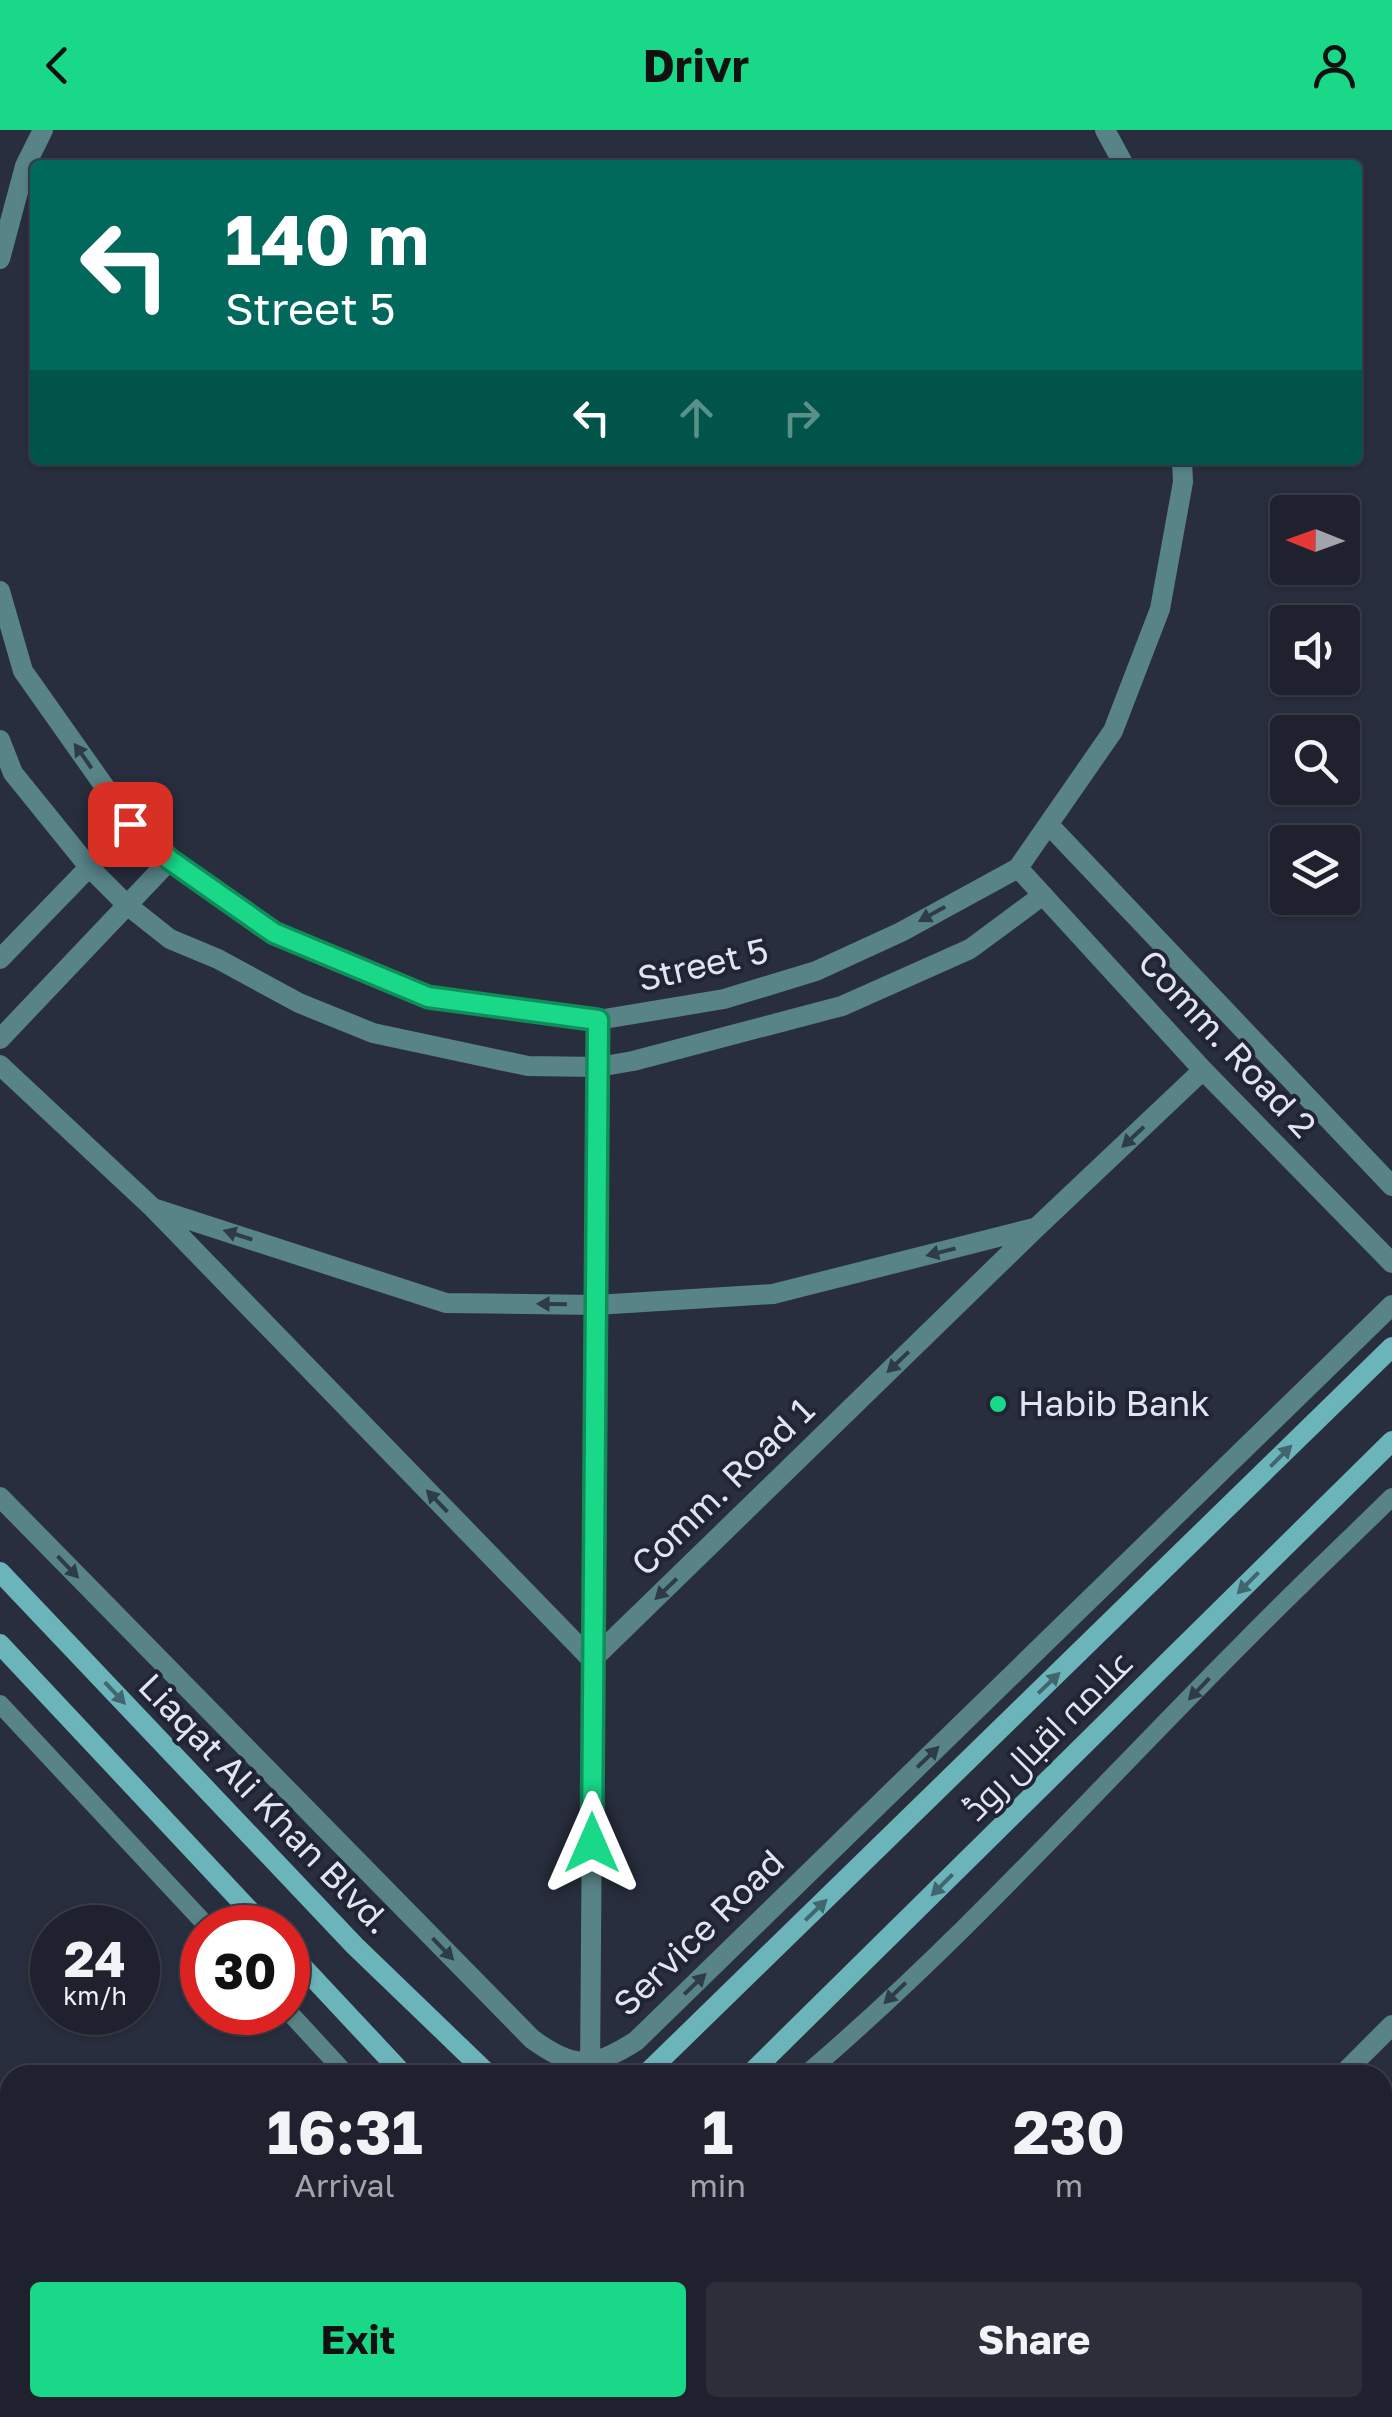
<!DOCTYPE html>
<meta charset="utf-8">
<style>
body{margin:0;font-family:"Golos Text",Cairo,sans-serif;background:#2c2f3a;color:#f1f3f6;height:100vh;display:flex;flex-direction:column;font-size:38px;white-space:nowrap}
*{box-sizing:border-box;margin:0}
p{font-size:32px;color:#a1a4aa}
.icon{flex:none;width:55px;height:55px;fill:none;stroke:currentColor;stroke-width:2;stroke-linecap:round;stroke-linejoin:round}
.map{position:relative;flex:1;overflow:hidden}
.details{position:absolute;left:0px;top:1935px;width:1392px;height:352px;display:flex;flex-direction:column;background:#1f222e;border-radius:30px 30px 0 0;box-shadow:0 2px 8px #0004,0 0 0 2px #3c3f4a}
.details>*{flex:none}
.banner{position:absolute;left:30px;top:30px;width:1332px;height:305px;border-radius:10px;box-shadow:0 2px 8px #0004,0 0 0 2px #3c3f4a;background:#00695c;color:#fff;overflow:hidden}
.needle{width:65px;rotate:271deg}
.fabs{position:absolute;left:1270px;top:365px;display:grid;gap:20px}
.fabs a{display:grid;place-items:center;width:90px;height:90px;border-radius:10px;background:#1f222e;box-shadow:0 2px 8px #0004,0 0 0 2px #3c3f4a;font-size:50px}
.speed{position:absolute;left:30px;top:1775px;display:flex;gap:20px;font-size:50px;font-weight:700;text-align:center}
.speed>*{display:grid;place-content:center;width:130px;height:130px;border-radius:50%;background:#1f222e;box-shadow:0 2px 8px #0004,0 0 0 2px #3c3f4a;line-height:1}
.speed small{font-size:25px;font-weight:400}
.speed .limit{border:15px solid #d22;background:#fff;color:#111}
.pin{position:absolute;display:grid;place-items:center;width:85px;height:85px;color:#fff;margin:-42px;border-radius:20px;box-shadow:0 5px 15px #0006}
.me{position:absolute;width:110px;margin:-55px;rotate:0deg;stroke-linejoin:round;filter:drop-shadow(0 0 8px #0008)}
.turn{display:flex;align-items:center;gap:35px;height:210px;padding:0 30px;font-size:45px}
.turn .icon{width:130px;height:130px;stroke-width:2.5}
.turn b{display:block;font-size:70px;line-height:85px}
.lanes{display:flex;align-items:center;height:95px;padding:0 30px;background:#0003;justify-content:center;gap:50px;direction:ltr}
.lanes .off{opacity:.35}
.eta{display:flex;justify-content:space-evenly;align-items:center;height:170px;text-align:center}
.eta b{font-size:60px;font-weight:700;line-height:70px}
.cta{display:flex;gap:20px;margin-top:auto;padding:20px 30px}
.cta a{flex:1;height:115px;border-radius:10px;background:#19d989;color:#111;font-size:40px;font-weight:700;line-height:115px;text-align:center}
.cta a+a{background:#2c2f3a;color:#f1f3f6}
header{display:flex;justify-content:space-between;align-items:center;height:130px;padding:0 30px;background:#19d989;color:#111;font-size:45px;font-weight:700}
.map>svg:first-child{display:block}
</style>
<header><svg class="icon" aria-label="back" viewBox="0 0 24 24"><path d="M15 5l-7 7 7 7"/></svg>Drivr<svg class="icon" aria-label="person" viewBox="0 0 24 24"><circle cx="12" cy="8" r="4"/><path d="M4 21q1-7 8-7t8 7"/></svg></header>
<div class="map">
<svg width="1392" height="2287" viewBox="0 0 1392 2287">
<rect width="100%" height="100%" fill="#292e3e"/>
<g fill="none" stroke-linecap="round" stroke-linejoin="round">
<!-- lane -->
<path stroke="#588488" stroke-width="18" d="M0,1574l209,224
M288,1881l59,64
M805,1945c157,-134 294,-288 440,-434 48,-49 98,-96 147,-144
M469,2287l1,-9"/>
<!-- street -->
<path stroke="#588488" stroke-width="20" d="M1105,0l19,35
M0,129l25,-93 18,-36
M0,461l23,80 108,153 39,36 104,73 154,64 170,23 126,-21 92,-28 85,-39 117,-64 95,-137 47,-122 23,-127 -1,-22
M0,610l13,33 76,94 38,38 43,34 48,20 81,44 74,30 155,33 70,1 35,-6 209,-55 128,-57 73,-54
M1049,695l343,361
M1018,738l185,202 189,193
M0,829l131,-135
M0,909l170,-179
M0,935l153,143 439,452 444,-432 167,-158
M156,1079l290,94 150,2 177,-11 261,-66
M0,1367l532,542c42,30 60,30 104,2l756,-736
M590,1943l8,-1053
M1342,1945l50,-50
M0,2125l10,11
M1356,2278l9,9
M94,2287v-9
M998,2287l9,-9"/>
<!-- secondary -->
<path stroke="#6bb5ba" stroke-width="20" d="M0,1442l355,374 134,129
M0,1514l266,284
M288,1821l116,124
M645,1945l747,-728
M749,1945l643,-634
M690,2278l8,9
M749,2278l9,9
M516,2287l1,-9
M575,2287l1,-9"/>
</g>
<!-- one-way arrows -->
<defs><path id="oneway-solid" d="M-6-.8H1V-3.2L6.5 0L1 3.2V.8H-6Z" transform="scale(2.5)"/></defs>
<g fill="#2e3c49">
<use href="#oneway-solid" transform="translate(83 626) rotate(-125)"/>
<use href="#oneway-solid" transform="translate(932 784) rotate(151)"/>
<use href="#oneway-solid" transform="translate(1133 1007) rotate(137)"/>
<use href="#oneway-solid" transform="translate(238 1105) rotate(-162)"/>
<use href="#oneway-solid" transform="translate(941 1122) rotate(166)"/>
<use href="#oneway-solid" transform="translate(552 1174) rotate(-179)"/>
<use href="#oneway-solid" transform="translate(898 1232) rotate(136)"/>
<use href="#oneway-solid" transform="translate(437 1371) rotate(-134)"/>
<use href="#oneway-solid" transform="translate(68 1437) rotate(46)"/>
<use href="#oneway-solid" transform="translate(666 1459) rotate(136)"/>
<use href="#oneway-solid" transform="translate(1199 1559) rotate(134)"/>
<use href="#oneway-solid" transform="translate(928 1627) rotate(-44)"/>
<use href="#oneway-solid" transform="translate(443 1819) rotate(46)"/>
<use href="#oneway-solid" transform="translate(695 1854) rotate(-44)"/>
<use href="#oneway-solid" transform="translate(895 1863) rotate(136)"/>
</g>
<g fill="#426570">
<use href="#oneway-solid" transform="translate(1281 1326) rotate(-45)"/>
<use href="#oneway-solid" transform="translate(1248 1453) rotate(135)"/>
<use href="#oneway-solid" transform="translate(1049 1553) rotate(-44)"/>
<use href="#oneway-solid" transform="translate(115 1563) rotate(47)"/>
<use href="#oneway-solid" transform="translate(942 1755) rotate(135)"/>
<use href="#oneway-solid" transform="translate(816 1780) rotate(-44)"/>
</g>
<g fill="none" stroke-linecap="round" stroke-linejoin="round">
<!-- route casing -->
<g stroke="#108d59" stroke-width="25">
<path id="route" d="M130,694l40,36 104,73 154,64 170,23 -6,823"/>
</g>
<!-- route -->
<use href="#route" stroke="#19d989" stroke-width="18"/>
</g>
<!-- markers -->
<circle fill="#19d989" stroke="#202434" stroke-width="4" cx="998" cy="1274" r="10"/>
<g text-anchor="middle" stroke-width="8" stroke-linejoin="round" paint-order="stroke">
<!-- street labels -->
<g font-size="35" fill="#e2e5f0" stroke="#202434">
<text transform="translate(703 835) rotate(-13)" y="12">Street 5</text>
<text transform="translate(1227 914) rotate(47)" y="12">Comm. Road 2</text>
<text transform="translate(723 1357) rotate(-44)" y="12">Comm. Road 1</text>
<text transform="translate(1048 1605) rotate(-45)" y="12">علامہ اقبال روڈ</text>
<text transform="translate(265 1674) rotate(46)" y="12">Liaqat Ali Khan Blvd.</text>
<text transform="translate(699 1803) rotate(-44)" y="12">Service Road</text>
</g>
<!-- poi labels -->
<g font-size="35" fill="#e2e5f0" stroke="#202434" text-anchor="start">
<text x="1018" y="1286">Habib Bank</text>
</g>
</g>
</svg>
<div class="fabs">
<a><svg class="needle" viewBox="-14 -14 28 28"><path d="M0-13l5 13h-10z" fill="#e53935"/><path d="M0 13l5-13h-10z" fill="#a1a4aa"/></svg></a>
<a><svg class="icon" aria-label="sound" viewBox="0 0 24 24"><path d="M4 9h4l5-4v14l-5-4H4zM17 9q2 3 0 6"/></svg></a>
<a><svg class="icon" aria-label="search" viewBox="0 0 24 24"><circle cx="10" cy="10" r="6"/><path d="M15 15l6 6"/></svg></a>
<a><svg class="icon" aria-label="layers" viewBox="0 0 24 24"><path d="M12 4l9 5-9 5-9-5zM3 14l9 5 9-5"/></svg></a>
</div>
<div class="speed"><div>24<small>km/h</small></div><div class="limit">30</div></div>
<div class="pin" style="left:130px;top:694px;background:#d93025"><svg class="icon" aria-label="arrive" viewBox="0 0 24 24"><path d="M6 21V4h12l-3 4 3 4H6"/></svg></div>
<svg class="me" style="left:592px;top:1713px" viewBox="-20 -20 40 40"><path d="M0-17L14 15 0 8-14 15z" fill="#19d989" stroke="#fff" stroke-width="4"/></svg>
<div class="banner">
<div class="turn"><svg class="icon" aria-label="left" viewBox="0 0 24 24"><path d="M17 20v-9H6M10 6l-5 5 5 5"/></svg><div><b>140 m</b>Street 5</div></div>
<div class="lanes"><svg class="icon" aria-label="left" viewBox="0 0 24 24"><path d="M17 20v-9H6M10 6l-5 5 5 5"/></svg><svg class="icon off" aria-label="ahead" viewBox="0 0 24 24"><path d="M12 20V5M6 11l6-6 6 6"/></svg><svg class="icon off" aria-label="right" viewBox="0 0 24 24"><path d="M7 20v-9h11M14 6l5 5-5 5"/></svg></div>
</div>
<section class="details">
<div class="eta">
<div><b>16:31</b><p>Arrival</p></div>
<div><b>1</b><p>min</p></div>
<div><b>230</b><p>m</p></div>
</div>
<div class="cta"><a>Exit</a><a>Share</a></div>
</section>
</div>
